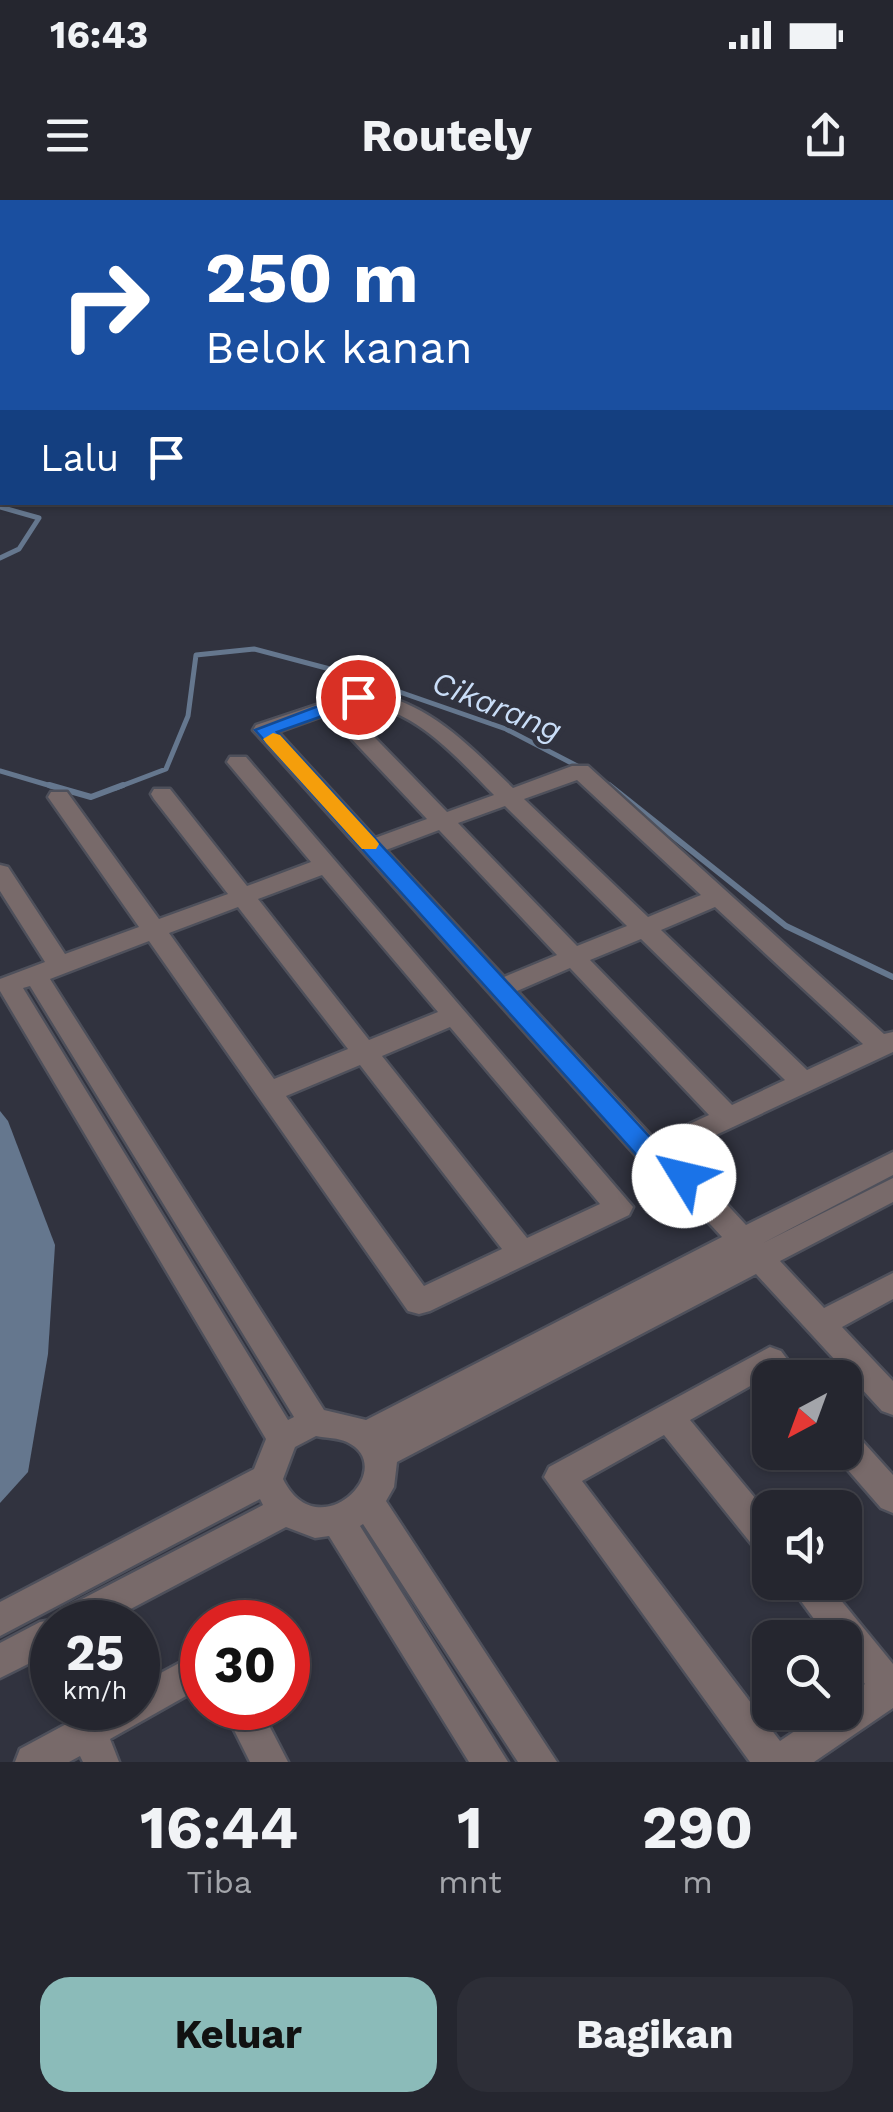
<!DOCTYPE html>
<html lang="id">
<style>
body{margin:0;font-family:"Work Sans",sans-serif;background:#2d2e37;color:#f1f3f6;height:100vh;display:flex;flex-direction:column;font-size:38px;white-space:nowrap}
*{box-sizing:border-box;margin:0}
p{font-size:32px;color:#a3a5aa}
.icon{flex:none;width:55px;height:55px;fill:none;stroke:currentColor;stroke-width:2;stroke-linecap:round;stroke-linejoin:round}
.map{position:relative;height:1562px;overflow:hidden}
.panel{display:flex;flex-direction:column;background:#25262f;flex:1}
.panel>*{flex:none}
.guide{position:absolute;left:0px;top:0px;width:895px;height:305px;box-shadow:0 2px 8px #0004,0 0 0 2px #42434b;background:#1a4fa0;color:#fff;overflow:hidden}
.needle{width:65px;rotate:221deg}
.buttons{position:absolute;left:752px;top:1160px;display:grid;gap:20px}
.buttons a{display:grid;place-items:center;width:110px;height:110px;border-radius:20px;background:#25262f;box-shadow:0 2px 8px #0004,0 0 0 2px #42434b;font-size:50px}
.speed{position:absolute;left:30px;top:1400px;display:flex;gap:20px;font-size:50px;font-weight:700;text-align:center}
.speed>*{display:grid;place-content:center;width:130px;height:130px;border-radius:50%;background:#25262f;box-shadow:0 2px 8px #0004,0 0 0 2px #42434b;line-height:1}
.speed small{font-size:25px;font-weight:400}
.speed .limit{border:15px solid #d22;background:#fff;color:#111}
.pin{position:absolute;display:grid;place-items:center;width:85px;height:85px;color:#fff;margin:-42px;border:5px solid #fff;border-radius:50%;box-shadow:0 2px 10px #0007}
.me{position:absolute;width:110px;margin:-55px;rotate:306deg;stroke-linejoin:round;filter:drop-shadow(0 0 8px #0008)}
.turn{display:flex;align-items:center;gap:35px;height:210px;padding:0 40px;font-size:45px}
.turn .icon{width:130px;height:130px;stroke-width:2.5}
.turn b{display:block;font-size:70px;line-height:85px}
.then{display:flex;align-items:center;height:95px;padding:0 40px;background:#0003;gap:20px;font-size:38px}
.eta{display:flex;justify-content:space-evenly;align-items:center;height:170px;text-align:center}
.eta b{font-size:60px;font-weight:700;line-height:70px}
.primary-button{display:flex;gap:20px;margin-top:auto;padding:20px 40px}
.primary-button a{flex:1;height:115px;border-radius:30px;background:#8bbbb9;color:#111;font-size:40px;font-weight:700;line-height:115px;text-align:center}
.primary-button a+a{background:#2d2e37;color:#f1f3f6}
.status{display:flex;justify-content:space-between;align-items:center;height:70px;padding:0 50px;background:#25262f;direction:ltr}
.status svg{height:28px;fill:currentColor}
header{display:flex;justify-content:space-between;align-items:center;height:130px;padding:0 40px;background:#25262f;font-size:45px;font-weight:700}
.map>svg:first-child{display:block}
</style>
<div class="status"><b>16:43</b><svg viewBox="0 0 49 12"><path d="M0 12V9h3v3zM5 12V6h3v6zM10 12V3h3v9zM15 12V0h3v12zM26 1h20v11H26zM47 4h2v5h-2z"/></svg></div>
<header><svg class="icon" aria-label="menu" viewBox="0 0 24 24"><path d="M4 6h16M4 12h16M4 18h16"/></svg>Routely<svg class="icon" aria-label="share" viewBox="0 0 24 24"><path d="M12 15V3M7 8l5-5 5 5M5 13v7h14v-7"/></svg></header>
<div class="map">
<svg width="893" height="1562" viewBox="0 0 893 1562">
<rect width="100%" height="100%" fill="#31333f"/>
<!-- water -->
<path fill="#65778e" d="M0,911l8,10 47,124 -7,109 -20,118 -28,31z"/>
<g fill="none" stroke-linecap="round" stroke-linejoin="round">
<!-- stream-far1 -->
<path stroke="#65778e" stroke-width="5" d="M0,307l39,11 -20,31 -19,9
M0,571l58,17
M606,583l6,5
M116,588l50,-19 22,-53 8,-61 58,-6 91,24 161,56 77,40"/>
<!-- stream -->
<path stroke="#65778e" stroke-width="6" d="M49,585l42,12 32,-12
M609,585l177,141 107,51"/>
<!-- minor casing -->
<g stroke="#4e505b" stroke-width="5">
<path id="minor" d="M102,0h15l2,2h-15z
M329,0h18l2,2h-18z
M892,124h1v10h-1z
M358,491c68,7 108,52 155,97l59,-22h16l296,268 9,-2v20l-220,103 21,14 52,56 147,-73v23l-130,68 130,-65v24l-113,59 44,47 69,-35v26l-51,28 51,54v34l-11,-4 -126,-137 -359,188 -3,25 -8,14 171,261h-39l-155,-238 -3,2 148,236h-39l-140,-226 -14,2 -29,-11 -180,95h-54v30l-52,26v-35l40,-21 17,-3 4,-9 202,-105 -3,-6 -260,137v-34l254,-133 12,-30 -266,-448v-12l45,-17 -45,-71v-26l8,2 57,87 74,-27 -91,-130 3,-5h16l92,127 69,-25 -74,-95 -3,-5 3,-5h16l77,97 64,-24 -84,-100 3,-5h16l387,450 -4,8 -199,96 -11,3 -11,-3 -259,-370 -99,38 274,431 42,10 356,-183 -48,-52 -33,-24 -388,-431 3,-5zM360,503c57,7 96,54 134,92l-47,17 -101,-104zM328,514l99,105 -52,19 -97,-106zM577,580l124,115 -53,22 -124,-118zM505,606l122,120 -50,20 -119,-123zM439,630l118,125 -53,22 -118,-127zM322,675l116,137 -69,28 -111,-141zM238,707l110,142 -74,30 -105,-146zM715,707l148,137 -56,26 -146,-140zM641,739l144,141 -53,25 -142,-145zM570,768l139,147 -54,25 -138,-149zM30,786l264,431 -6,3 -265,-432zM450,827l150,177 -73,34 -145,-182zM360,865l142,184 -78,37 -138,-190zM316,1236c10,2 23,2 31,6 54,26 -29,108 -64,37l12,-32z
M770,1147l11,4 20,27h-31v3l-4,-4 -76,43 80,96v40l-12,-4 -94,-117 -82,46 198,260 43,-29h22v-14l20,-14 -20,-25v-21h-17l-41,-56h39l67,82v44l-79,54h-64l-206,-285 5,-10z
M845,1230l11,4 37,41v38l-12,-5 -47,-54 11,-2z
M202,1451v36l-92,52 9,23h-36l-3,-6 -11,6h-54l5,-13 76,-41h42v-23z
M223,1508h37l28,54h-38z"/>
</g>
<!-- minor -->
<use href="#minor" fill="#786a6a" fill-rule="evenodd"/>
</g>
<!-- route -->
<path fill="#1a73e8" stroke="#114b97" stroke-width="2.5" d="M358,491l7,2v8l-88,31 383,416 33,22 4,6 -4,7h-18l-33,-22 -387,-431z"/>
<!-- slow -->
<path fill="#f59e0b" d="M273,533l7,2 96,105 3,4 -3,5h-14l-96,-106 -3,-4z"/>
<g text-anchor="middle" stroke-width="10" stroke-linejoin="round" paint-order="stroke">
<!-- water labels -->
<g font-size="32" font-style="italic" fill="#c9ddf7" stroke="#31333f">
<text transform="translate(497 506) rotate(22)" y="11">Cikarang</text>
</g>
</g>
</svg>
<div class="buttons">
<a><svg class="needle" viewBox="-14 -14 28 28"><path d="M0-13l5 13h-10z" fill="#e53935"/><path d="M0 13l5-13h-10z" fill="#a3a5aa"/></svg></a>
<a><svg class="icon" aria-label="sound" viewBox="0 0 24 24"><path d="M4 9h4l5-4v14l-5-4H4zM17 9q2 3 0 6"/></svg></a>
<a><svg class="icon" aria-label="search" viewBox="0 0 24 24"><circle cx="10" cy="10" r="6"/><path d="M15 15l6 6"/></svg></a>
</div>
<div class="speed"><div>25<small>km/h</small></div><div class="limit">30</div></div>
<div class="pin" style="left:358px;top:497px;background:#d93025"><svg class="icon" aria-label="arrive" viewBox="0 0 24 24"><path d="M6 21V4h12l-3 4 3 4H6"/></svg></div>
<svg class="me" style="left:684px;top:976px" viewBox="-20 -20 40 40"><circle r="19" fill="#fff"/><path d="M0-13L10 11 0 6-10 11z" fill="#1a73e8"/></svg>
<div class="guide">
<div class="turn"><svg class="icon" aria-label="right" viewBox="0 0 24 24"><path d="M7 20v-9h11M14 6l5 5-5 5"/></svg><div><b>250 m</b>Belok kanan</div></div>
<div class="then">Lalu<svg class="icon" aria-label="arrive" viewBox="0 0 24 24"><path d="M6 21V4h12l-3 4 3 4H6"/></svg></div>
</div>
</div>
<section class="panel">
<div class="eta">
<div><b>16:44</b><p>Tiba</p></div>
<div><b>1</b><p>mnt</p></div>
<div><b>290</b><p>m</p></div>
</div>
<div class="primary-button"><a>Keluar</a><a>Bagikan</a></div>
</section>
